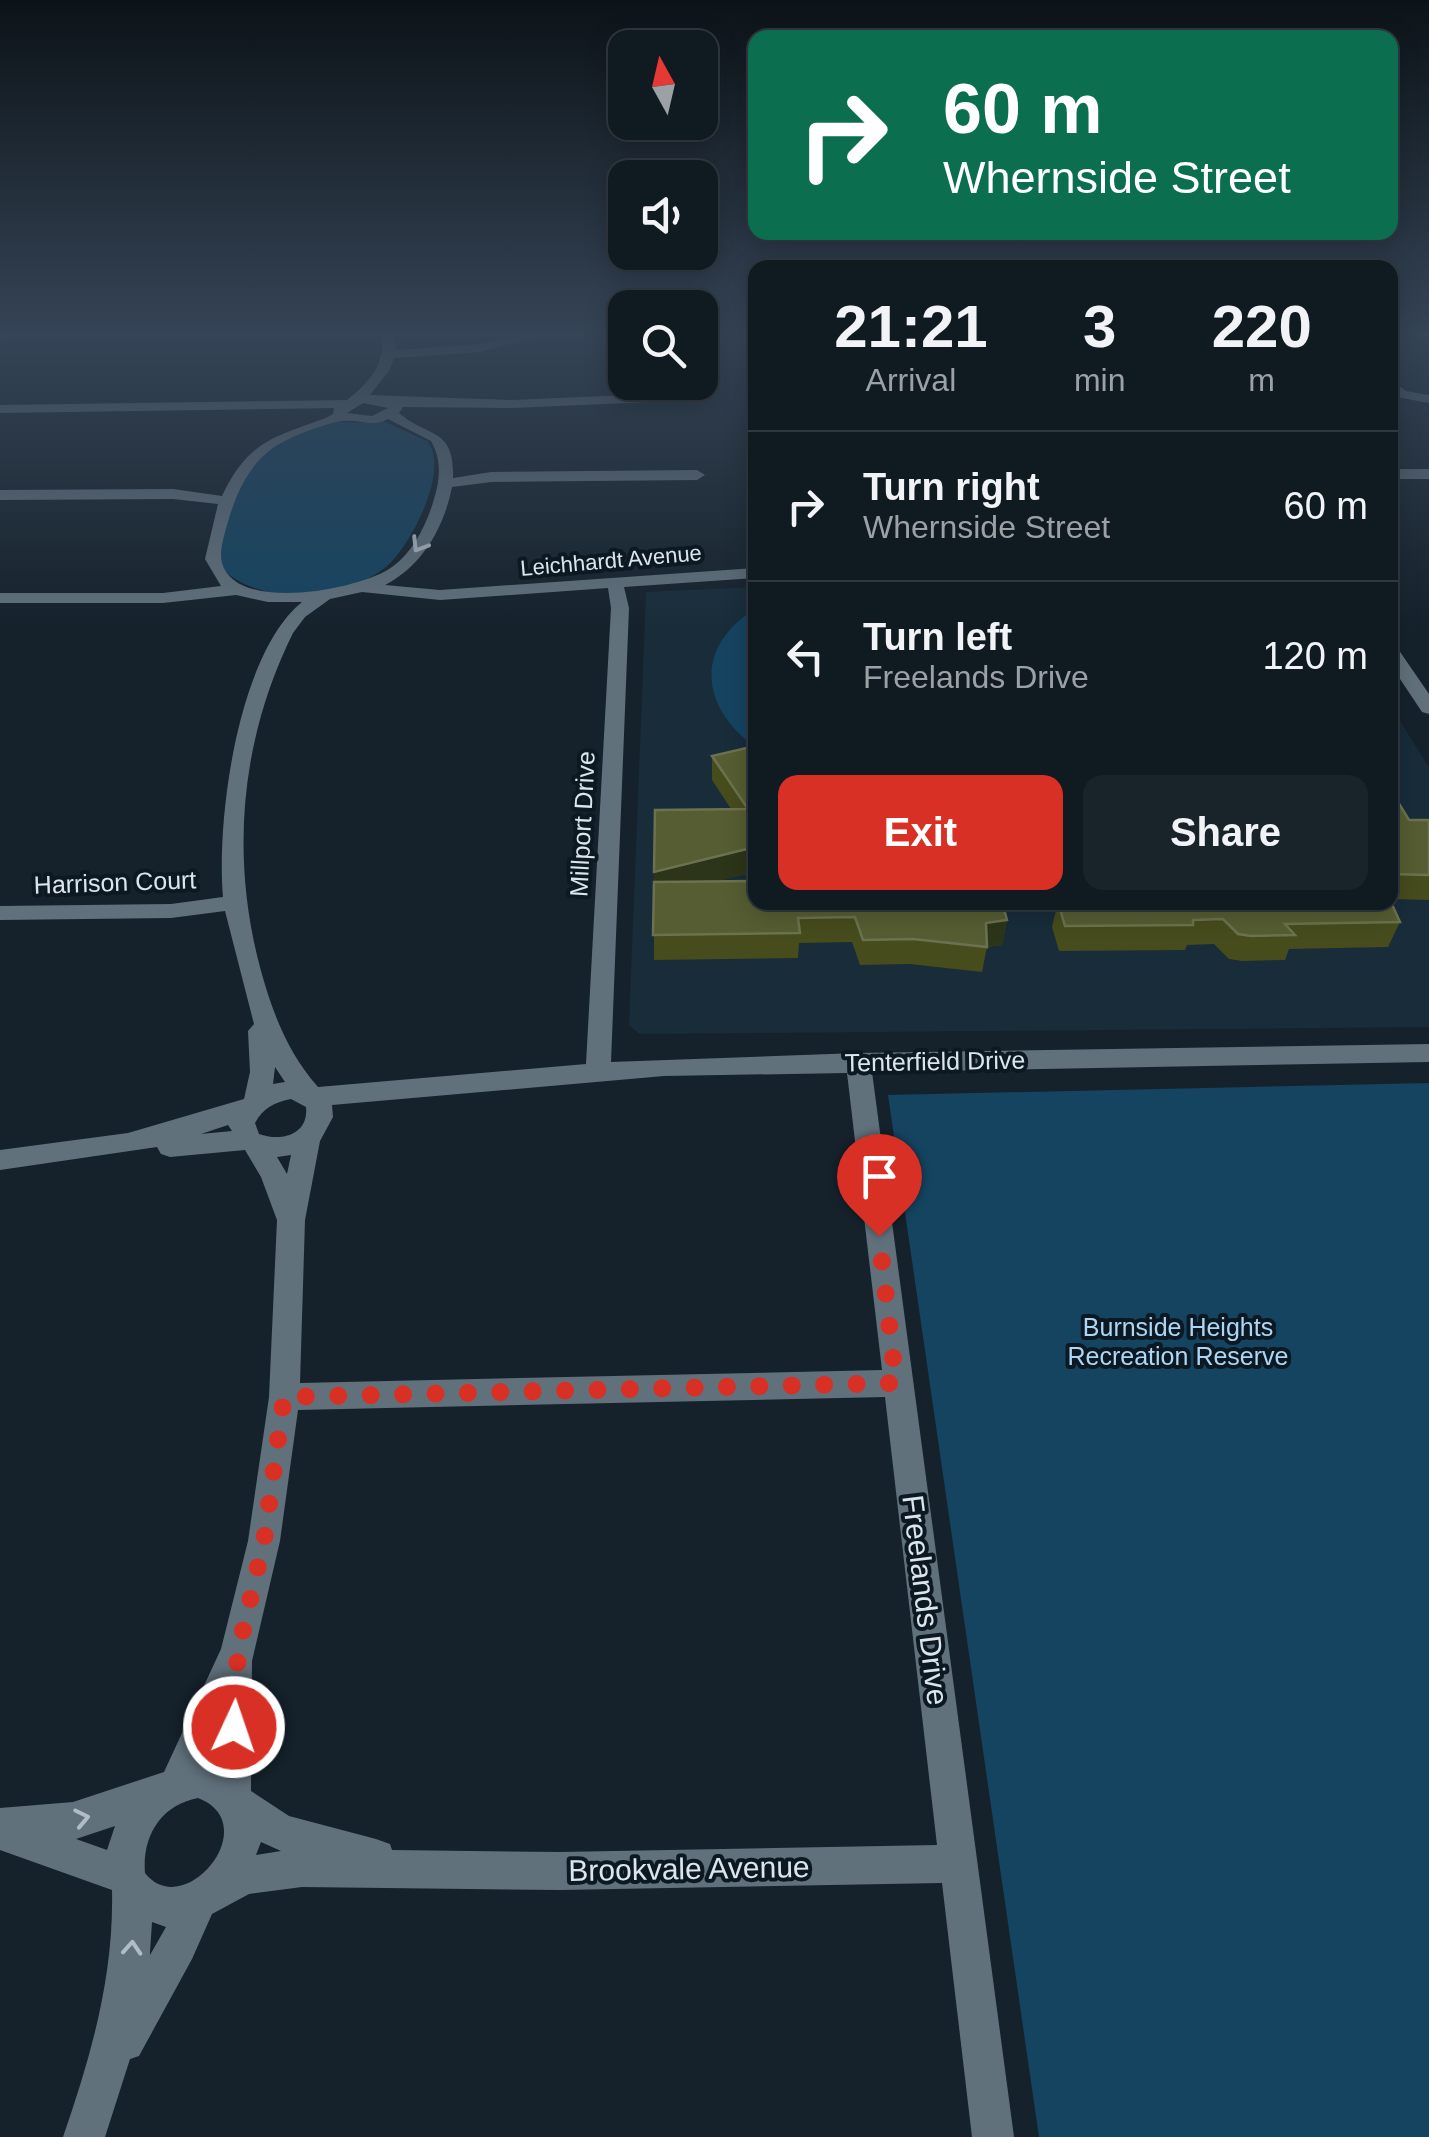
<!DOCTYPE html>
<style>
body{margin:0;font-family:Arial,sans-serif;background:#19232a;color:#f1f3f6;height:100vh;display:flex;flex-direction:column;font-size:38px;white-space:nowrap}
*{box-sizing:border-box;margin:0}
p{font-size:32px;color:#9ca1a5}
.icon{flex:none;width:55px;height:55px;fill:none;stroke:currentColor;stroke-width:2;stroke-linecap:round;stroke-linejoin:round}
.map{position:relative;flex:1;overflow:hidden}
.sheet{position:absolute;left:748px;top:260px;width:650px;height:650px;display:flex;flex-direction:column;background:#101a21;border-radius:20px;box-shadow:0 5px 25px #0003,0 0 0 2px #30383f}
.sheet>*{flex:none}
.top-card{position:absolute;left:748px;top:30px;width:650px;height:210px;border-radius:20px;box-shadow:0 5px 25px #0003,0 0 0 2px #30383f;background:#0b6e4f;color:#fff;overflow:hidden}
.needle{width:65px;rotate:352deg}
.fabs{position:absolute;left:608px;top:30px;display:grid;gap:20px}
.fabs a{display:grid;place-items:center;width:110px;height:110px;border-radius:20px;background:#101a21;box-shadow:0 5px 25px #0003,0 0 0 2px #30383f;font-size:50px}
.pin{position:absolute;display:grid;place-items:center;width:85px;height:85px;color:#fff;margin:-102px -42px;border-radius:50% 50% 50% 0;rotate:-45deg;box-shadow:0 0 10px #0007}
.pin .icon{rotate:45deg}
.me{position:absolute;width:110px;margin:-55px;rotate:3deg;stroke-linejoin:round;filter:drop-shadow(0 0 8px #0008)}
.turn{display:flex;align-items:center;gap:35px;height:210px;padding:0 30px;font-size:45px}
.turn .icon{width:130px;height:130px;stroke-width:2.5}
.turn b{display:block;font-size:70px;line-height:85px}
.eta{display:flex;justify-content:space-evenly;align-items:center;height:170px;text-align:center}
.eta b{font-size:60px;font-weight:700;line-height:70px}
.primary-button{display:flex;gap:20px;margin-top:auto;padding:20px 30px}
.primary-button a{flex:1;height:115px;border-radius:20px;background:#d93025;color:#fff;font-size:40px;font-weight:700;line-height:115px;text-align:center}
.primary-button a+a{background:#19232a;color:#f1f3f6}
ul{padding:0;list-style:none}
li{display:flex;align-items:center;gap:30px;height:150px;padding:0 30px;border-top:2px solid #30383f}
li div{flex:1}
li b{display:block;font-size:38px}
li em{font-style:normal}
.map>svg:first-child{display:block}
</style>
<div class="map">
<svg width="1429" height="2137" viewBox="0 0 1429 2137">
<rect width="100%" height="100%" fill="#15222c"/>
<!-- built -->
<path fill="#182c3a" d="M755,587v315h635v-197l39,62v260l-790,7 -10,-9 17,-433z"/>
<!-- green -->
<path fill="#154461" d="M383,421l44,20c24,28 -17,106 -41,126 -44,35 -127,40 -167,-1 3,-67 41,-141 117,-144 17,0 30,2 47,-1z
M755,609v138c-55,-40 -61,-100 0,-138z
M1429,1083v1054h-390l-151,-1042z"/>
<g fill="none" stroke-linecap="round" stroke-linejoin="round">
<!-- minor -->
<path fill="#61717c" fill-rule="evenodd" d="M0,331h90l-90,8z
M381,331h12l3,19 84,-6 56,-13h24l-80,21 -86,6 -5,13 -19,24 142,5 184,-8 7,4 -7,4 -184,8 -109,-1 -4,6c29,25 56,14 54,65l38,-6 206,-2 8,5 -8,5 -206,2 -39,5c-8,41 -30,79 -67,98l55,5 315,-22v10l-131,9 5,21 -18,454 247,-9 571,-9v18l-557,10 142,1065h-42l-30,-254 -382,7 -258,-3 -53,7 -37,20 -20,45 -53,97 -9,3 -25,78h-42c28,-81 51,-160 49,-247l-112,-40v-42l73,-6 91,-30 57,-123 27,-108 21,-144 8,-177 -16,-43 -16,-27 -75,7 -9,-3 -4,-7 -157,23v-20l128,-17 116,-34 6,-27 -2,-41 6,-7 -29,-113 -54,7 -171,2v-14l171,-2 52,-7c-7,-78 15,-243 79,-295h-34l-32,-7 -73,8h-163v-10h163l58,-7 -16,-27 13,-55 -45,-5 -173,1v-10l173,-1 49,7c26,-55 52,-59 104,-78l7,-4 1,-6 -334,5v-8l347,-5c23,-18 40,-37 34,-69zM363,403l25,5 -16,8 -25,-3zM388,419l43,22c11,19 9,39 3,58 -7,25 -22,56 -45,70 -33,21 -153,44 -167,-6 -3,-12 2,-27 5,-38 8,-28 20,-59 46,-77 13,-10 55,-26 71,-27 17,-2 27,7 44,-2zM608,588l3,20 -25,456 -268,23c-30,-34 -45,-73 -57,-116 -31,-114 -21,-231 32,-338l12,-16 25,-18 32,-7 78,8zM275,1067l10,15 -12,2zM847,1073l35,297 -582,13 5,-163 15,-79 13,-24 -1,-12 332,-29zM291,1099l15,8c3,28 -25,35 -47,27l-4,-11c8,-15 20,-21 36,-24zM228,1125l4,6 -31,3zM291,1155l-4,19 -10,-17zM885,1397l52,448 -377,7 -168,-2 -2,-6 -14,-5 -87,-23 -38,-25 1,-130 28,-120 18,-131zM216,1740l-1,28 -10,-4zM198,1798c68,26 -14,125 -53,75 -3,-37 16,-68 53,-75zM115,1826l-8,24 -31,-11zM261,1842l20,9 -25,4zM152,1922l14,5 -16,28v-3z
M1390,379l16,12 23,4v8l-32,-6 -7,-7z
M1390,469h39v10h-39z
M1390,645l6,1 33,48v20l-7,-2 -32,-48z"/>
</g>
<!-- wall -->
<path fill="#464c1c" d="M755,746v126l-38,9 290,39 -5,25 -15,2 -5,25 -72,-8 -50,1 -8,-23 -53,1 -1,15 -144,2v-88l77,-63 -19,-29v-24z
M1390,789l19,31h20v80l-39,-1z
M1058,902l342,20 -12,25 -99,2 -4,11 -43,1 -13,-2 -15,-15 -27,1 -2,5 -126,1 -7,-24z"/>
<!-- shaded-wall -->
<path fill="#2c3519" d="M755,847v25l-100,25 -1,-25z
M1007,920l-5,25 -15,2 -1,-24z"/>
<!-- building -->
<path fill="#565d32" stroke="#6b724f" stroke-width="2.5" d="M755,746v101l-101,25 1,-62 93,-1 -36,-53z
M1390,789l19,31h20v55l-39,-1z
M755,881v21h247l5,18 -21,3 1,24 -74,-8 -50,1 -8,-23 -57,1 2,15 -147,2 1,-53z
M1390,900l10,22 -115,2 10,11 -44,1 -13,-2 -15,-15 -30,1v5l-128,1 -7,-24h332z"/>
<!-- one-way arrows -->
<defs><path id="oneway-chevron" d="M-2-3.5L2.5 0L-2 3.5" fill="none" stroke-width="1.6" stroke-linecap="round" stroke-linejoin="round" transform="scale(2.5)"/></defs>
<g stroke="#b1bcc4">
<use href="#oneway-chevron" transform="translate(419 545) rotate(122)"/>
<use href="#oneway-chevron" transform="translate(82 1818) rotate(-12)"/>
<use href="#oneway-chevron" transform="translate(132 1948) rotate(-86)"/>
</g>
<!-- sky -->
<linearGradient id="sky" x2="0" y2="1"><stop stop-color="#0c1318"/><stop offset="0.53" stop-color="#354456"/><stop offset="1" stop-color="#354456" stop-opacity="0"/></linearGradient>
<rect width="1429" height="630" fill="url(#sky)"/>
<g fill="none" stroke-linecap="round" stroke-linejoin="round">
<!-- route -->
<path stroke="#d93025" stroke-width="18" stroke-dasharray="0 32.4" d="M234,1727l4,-75 26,-111 20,-144 612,-14 -17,-147"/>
</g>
<g text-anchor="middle" stroke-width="8" stroke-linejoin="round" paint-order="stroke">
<!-- far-street labels -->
<g font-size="22" fill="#dce5eb" stroke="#0c1922">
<text transform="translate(611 560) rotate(-5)" y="8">Leichhardt Avenue</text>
</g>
<!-- street labels -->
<g font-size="25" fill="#dce5eb" stroke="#0c1922">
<text transform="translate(582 824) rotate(-87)" y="9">Millport Drive</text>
<text transform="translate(115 882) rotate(-2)" y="9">Harrison Court</text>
<text transform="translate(935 1061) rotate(-1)" y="9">Tenterfield Drive</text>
</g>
<!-- park labels -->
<g font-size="25" fill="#acd6f4" stroke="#0c1922">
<text x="1178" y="1336">Burnside Heights<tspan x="1178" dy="29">Recreation Reserve</tspan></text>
</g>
<!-- near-street labels -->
<g font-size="30" fill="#dce5eb" stroke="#0c1922">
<text transform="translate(925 1600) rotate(83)" y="10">Freelands Drive</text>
<text transform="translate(689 1869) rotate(-1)" y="10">Brookvale Avenue</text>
</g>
</g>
</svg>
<div class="fabs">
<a><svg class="needle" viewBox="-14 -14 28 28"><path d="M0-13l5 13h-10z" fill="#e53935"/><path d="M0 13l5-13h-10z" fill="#9ca1a5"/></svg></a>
<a><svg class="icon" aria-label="sound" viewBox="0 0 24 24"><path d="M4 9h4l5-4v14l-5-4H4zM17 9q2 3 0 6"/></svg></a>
<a><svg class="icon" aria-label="search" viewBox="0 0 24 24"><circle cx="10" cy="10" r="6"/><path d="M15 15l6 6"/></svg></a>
</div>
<div class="pin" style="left:879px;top:1236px;background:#d93025"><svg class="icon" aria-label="arrive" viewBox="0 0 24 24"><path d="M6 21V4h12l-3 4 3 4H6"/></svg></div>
<svg class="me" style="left:234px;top:1727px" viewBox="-20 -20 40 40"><circle r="17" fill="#d93025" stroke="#fff" stroke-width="3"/><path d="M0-11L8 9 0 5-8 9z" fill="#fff"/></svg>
<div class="top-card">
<div class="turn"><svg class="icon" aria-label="right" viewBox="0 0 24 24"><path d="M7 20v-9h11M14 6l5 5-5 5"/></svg><div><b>60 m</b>Whernside Street</div></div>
</div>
<section class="sheet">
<div class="eta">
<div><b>21:21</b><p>Arrival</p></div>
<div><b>3</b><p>min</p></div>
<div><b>220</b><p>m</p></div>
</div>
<ul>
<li><svg class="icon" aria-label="right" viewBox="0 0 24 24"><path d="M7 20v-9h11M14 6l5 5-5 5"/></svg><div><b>Turn right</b><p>Whernside Street</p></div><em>60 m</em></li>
<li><svg class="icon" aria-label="left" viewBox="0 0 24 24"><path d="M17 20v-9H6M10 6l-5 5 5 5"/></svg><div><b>Turn left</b><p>Freelands Drive</p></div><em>120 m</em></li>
</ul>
<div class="primary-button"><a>Exit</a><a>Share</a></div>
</section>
</div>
